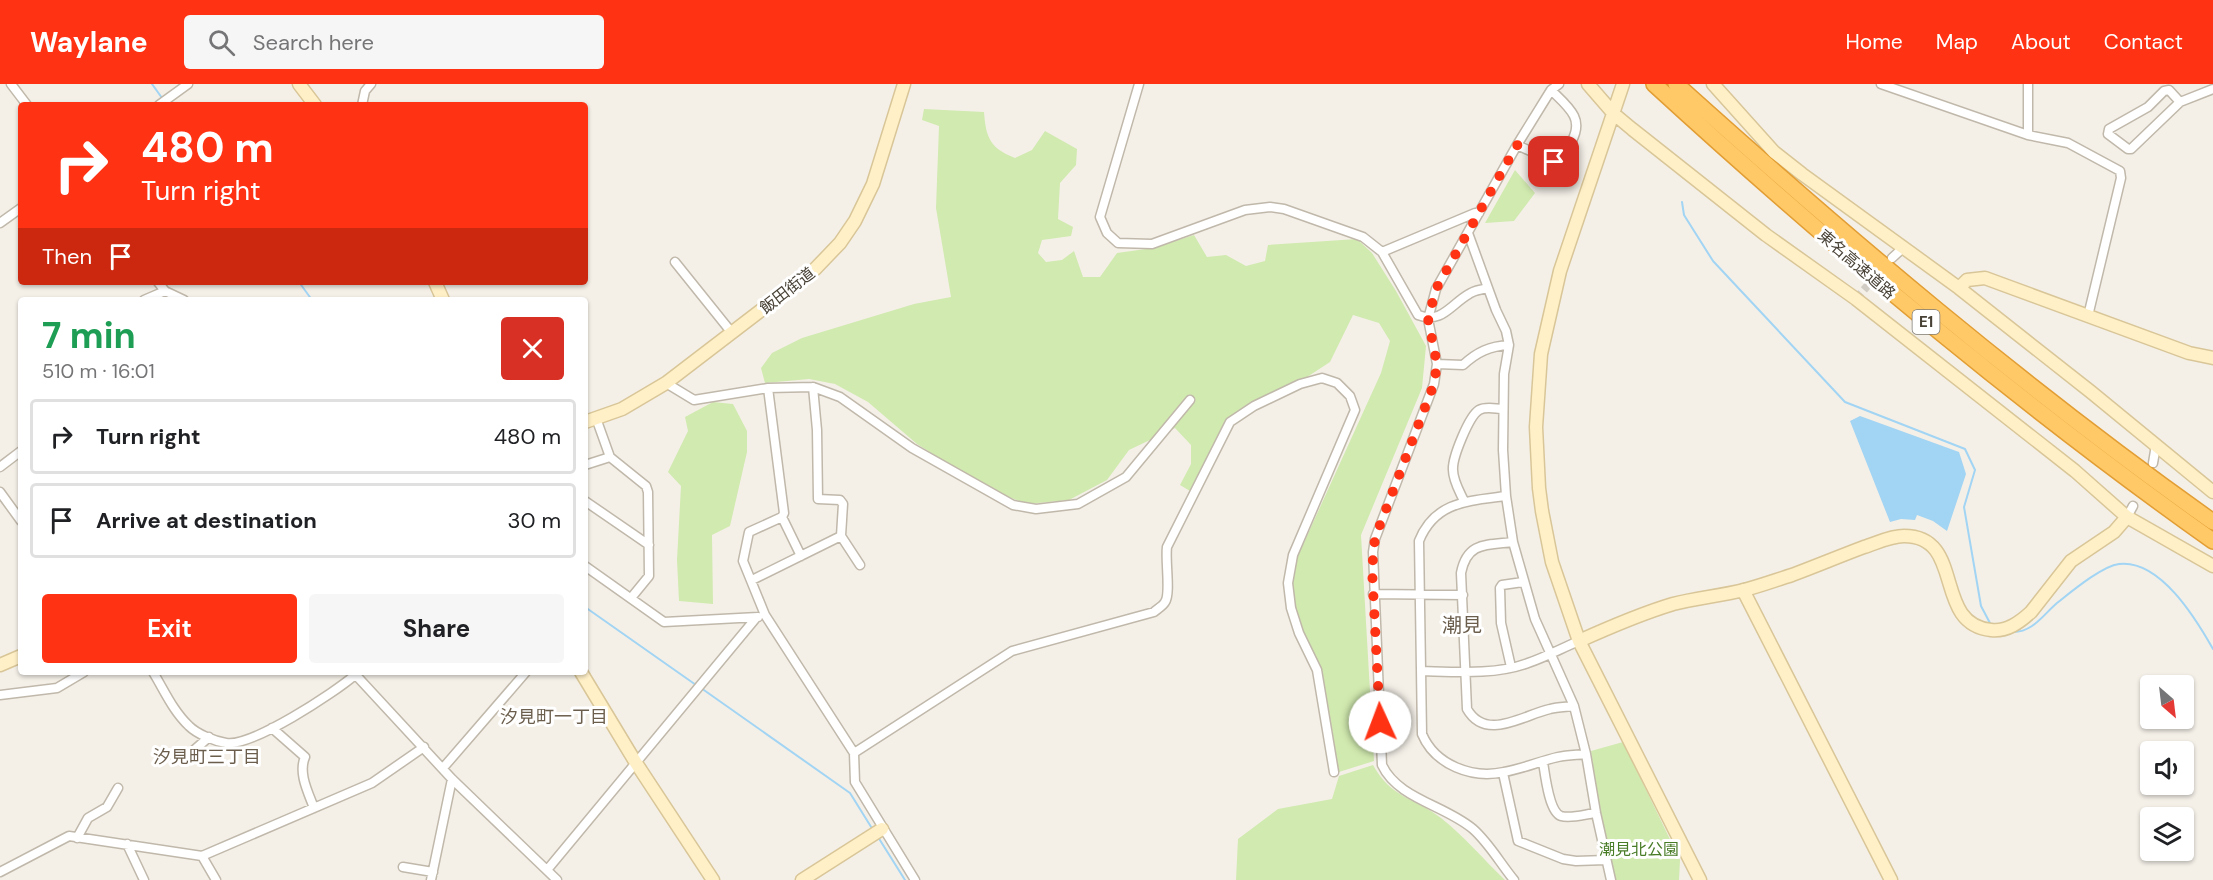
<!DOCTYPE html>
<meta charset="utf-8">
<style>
body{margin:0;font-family:"DM Sans","Noto Sans JP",sans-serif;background:#f6f6f6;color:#202124;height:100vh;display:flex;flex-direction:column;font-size:22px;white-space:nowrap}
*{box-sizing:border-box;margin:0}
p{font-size:20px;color:#757577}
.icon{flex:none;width:33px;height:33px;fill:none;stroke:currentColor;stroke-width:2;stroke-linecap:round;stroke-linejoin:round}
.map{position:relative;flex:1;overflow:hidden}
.drawer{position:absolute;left:18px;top:213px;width:570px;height:378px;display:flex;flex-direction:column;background:#fff;border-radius:6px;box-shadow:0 2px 4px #0004}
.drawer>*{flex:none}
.guide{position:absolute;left:18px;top:18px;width:570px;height:183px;border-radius:6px;box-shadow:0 2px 4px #0004;background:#ff3214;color:#fff;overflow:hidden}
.needle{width:39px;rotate:152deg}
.controls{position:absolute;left:2140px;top:591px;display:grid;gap:12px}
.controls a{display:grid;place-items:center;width:54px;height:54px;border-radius:6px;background:#fff;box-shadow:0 2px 4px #0004;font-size:30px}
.pin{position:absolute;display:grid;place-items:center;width:51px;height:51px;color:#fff;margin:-26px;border-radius:12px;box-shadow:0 3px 9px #0006}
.me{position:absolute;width:66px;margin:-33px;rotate:358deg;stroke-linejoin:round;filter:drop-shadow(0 0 4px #0008)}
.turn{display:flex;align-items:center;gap:21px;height:126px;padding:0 24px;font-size:27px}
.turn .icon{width:78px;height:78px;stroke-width:2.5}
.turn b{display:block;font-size:42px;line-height:51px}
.then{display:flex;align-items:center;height:57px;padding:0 24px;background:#0003;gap:12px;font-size:22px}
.round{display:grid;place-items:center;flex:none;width:63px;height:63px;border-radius:6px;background:#f6f6f6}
.head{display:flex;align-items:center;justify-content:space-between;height:102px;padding:0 24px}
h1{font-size:36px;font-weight:700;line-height:45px;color:#1e9e55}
.button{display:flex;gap:12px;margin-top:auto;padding:12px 24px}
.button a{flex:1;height:69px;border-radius:6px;background:#ff3214;color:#fff;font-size:24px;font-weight:700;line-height:69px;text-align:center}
.button a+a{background:#f6f6f6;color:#202124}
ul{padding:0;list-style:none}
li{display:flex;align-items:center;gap:18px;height:75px;margin:0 12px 9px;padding:0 12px;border:3px solid #e0e0e0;border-radius:6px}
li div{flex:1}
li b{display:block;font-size:22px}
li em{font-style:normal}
header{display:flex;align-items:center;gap:36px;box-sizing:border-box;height:84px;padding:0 30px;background:#ff3214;color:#fff}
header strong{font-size:28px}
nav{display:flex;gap:33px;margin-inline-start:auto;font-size:21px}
.search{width:420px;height:54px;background:#f6f6f6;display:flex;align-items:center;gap:15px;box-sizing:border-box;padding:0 21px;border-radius:6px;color:#757577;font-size:22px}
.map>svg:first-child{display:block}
</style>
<header>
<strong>Waylane</strong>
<div class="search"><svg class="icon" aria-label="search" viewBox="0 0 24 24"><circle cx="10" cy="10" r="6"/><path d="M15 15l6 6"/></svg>Search here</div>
<nav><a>Home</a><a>Map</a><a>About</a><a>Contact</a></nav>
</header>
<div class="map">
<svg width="2213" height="796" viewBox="0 0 2213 796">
<rect width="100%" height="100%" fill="#f4f0e8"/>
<!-- green -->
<path fill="#d1eaaf" d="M924,25l60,3c2,26 6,36 31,46l17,-8 13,-19 32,18 -1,16 -16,18 -2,36 15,8 -2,9 -29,4 -4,13 8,9 16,-2 12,-9 9,26h17l17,-24 36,-5 41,-13 13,22 19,-2 20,11 19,-5 3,-16 89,-6 15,14 24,38 30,55 -4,42 -61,147 13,226 -35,11 -17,-101 -21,-43 -6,-22 -5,-23 6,-23 85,-187 9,-32 -11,-18 -26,-8 -23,47 -26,17 -54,24 -25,18 -35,70 -10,-6 11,-21v-19l-16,-17 -46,22 -22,30 -38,20 -42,4 -37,-14 -73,-46 -49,-42 -33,-18 -26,-5 -44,4 -4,-15 11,-15 30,-15 112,-34 37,-7 -15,-89 3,-82 -17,-6z
M1515,86l20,23 -21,28 -29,2z
M713,318l20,2 14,27v21l-17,74 -18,9 1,69 -34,-3 -2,-41 4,-74 -13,-14 20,-41 -3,-14z
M1623,658l57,118 -1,20h-65l-15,-67 -8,-62z
M1373,681c18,33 42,33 68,53 23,18 43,42 64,62h-269l2,-41 40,-30 54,-10 7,-23z"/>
<!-- water -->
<path fill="#a2d4f3" d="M1860,332l99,36 7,22 -19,57 -14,-10 -16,-6 -2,5 -14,-1 -11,3 -40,-101z"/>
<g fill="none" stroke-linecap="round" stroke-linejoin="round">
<!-- stream -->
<path stroke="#a2d4f3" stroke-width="2" d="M152,0l15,21
M1682,118l2,13 29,46 132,141 120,47 10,21 -11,37 17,99 10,19
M299,198l13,18
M585,523l111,78
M2013,548c20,0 30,-17 44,-29 14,-11 45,-37 62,-39 41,-5 77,55 94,85
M701,604l149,105 23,37
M878,753l27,43"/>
<!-- street-tunnel -->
<path stroke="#d2cdc4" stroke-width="8" stroke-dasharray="8 4" stroke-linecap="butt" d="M1856,215l20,-23"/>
<!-- street casing -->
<g stroke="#c0b8aa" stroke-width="11">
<path id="street" d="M11,0l16,21
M1139,0l-39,133 7,16 11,10 34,1 93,-34 25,-3 14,2 79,28 19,15 36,63c24,9 32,-10 51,-21 5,-4 12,-4 18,-6
M1881,0l147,51v-51
M2180,18l-11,-12 -5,1 -16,16 -39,22 -1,5 20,15h3l49,-47 33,-13
M159,21l29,-21
M362,21l3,-14 6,-7
M2028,51l40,8 52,28 1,7 -33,138
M1517,61l37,17c12,-9 28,-30 20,-46 -5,-10 -15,-18 -23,-26
M0,139l21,-15
M1468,149l28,77 10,21 3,14 -5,29 -1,76 3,46 7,46 22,77 39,87 12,48 10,59 15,67
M1382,168l93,-39h4
M1892,174l12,-11
M675,178l57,71
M158,198l7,9 19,9
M144,216l21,-9
M1437,280l26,1c14,-13 27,-19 46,-20
M666,299l28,17 74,-12 45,-1 27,10 72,51 101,57 23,4 42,-5 48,-27 64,-77
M813,303l4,43 1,69 22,1 3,4 -2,32
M768,304l16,125 -2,4 -33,15 -6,29 22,54 89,138 1,29 60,98
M596,334l14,39 36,29 2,6 1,84 -18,22
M2153,379l3,-18
M585,381l25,-8
M0,383l21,-16
M0,408l21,29
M1506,412c-37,5 -71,5 -87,45l3,193c13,31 50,45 82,38 18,-3 36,-11 54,-15 9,-2 19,-2 28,-3
M585,417l64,44
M1464,417c-4,-9 -11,-20 -11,-31 -1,-12 16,-54 26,-60 7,-4 17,-1 24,-1
M782,433l19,39
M2127,433l6,-11
M1513,458c-27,3 -46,0 -52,31l6,136c19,33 56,6 83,0 7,-2 16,-2 24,-3
M585,482l79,56 94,-5
M752,496l89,-44 19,29
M1373,510l90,1
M1511,583l-10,-44 -1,-35 2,-3 21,-3
M1423,587c34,1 73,4 105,-8 18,-6 34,-15 51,-22
M153,588c11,18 20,39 36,54 8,8 25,15 37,17 26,4 108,-50 129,-68
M353,588l99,107 105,101
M0,611l57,-7 27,-16
M272,644l33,29c-7,16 3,35 9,51
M854,669l158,-102 142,-39c3,-3 9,-6 11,-10 6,-8 0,-42 2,-55l63,-125 24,-16 46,-22 22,-6 15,5 13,13 5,14 -62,145 -5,28 3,25 8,25 18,37 17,102
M185,674l24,-21
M1543,678c2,12 6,50 18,54 10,3 25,-2 35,-3
M443,684l83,-96
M1503,689l15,68 45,18 13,2 30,-1
M77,754l11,-20 19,-11 11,-19
M127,760l17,36
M202,772l14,24
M403,783l30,5
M547,786l209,-252
M0,788l69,-36 133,20 170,-73 52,-36
M431,796l21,-101
M1514,796c-14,-17 -25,-37 -41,-51 -28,-24 -75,-30 -91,-64l-9,-213 2,-13 59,-155 3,-20 -9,-45 8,-30 81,-144 34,-55 8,-6"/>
</g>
<!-- secondary casing -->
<g stroke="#d9c698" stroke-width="15">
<path id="secondary" d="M299,0l16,21
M1588,0l26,30 18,15 134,106 90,64 219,172 52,46 86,49
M1623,0l-63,187 -19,83 -5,73 3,61 3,23 10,51 27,79 121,239
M1713,0l61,68 28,22 157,114 132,104 122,100
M435,198l8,18
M1959,204l8,-8 18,-2 204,75 24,5
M585,338l37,-13 44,-26 149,-114 25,-26 15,-22 18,-37 31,-100
M1743,506l148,290
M1579,557c31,-14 61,-27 94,-37 23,-6 47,-8 71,-14 16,-4 32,-10 48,-15 24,-9 48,-19 72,-28 13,-4 26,-11 40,-11 62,0 28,88 87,94 16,2 29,-8 40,-18l40,-51 43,-29 13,-15
M0,581l21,-9
M581,588l55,91 77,117
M802,796l80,-51"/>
</g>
<!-- highway casing -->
<g stroke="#e29e34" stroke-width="18">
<path id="highway" d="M1654,0c178,163 362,317 559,457
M1676,0c172,155 348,304 537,438"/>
</g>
<!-- street -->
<use href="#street" stroke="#fff" stroke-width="8"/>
<!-- secondary -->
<use href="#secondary" stroke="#fff0c7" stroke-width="12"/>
<!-- highway -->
<use href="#highway" stroke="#ffc968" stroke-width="15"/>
</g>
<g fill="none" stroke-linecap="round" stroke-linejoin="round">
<!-- route -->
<path stroke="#ff3214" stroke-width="10" stroke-dasharray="0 18" d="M1380,638l-8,-153 3,-31 59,-154 3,-20 -9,-45 8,-30 81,-144 37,17"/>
</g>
<g text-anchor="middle" stroke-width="6" stroke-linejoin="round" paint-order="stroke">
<!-- shield labels -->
<rect fill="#fff" stroke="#7f7a72" stroke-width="1.5" x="1912.5" y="226" width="27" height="24" rx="4.5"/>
<g font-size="15" font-weight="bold" fill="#484136">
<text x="1926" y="243">E1</text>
</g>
<!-- street labels -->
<g font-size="16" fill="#484136" stroke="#fff">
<text transform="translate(1857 180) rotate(41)" y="6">東名高速道路</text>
<text transform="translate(787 206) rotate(-38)" y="6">飯田街道</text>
</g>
<!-- park labels -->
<g font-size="16" fill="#497c27" stroke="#fff">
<text x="1639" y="771">潮見北公園</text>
</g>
<!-- neighbourhood labels -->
<g font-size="18" fill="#6b5e4d" stroke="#fff">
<text x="554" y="639">汐見町一丁目</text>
<text x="207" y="679">汐見町三丁目</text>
</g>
<!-- quarter labels -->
<g font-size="20" fill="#6b5e4d" stroke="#fff">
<text x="1462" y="548">潮見</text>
</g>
</g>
</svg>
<div class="controls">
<a><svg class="needle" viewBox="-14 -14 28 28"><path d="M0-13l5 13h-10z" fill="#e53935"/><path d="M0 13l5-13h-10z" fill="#757577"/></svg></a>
<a><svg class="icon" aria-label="sound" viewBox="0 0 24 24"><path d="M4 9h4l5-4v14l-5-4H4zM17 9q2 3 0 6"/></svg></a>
<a><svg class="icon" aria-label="layers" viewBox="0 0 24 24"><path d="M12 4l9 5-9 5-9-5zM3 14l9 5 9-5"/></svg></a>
</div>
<div class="pin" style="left:1554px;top:78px;background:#d93025"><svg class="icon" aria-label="arrive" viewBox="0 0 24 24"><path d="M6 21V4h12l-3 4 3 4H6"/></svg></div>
<svg class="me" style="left:1380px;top:638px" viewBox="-20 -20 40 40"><circle r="19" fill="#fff"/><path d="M0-13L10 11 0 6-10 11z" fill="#ff3214"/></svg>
<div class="guide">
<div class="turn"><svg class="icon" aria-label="right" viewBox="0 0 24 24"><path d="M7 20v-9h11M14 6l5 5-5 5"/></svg><div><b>480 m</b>Turn right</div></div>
<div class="then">Then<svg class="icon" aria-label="arrive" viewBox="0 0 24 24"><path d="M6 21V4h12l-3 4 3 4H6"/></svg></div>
</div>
<section class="drawer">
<div class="head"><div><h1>7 min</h1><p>510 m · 16:01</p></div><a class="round" style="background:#d93025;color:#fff"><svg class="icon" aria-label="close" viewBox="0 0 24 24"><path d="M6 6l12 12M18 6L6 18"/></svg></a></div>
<ul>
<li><svg class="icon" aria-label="right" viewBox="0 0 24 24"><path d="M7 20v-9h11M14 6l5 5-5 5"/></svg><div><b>Turn right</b></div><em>480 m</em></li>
<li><svg class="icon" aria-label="arrive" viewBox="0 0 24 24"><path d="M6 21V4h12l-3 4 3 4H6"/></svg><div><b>Arrive at destination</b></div><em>30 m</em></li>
</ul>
<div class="button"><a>Exit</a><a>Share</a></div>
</section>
</div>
